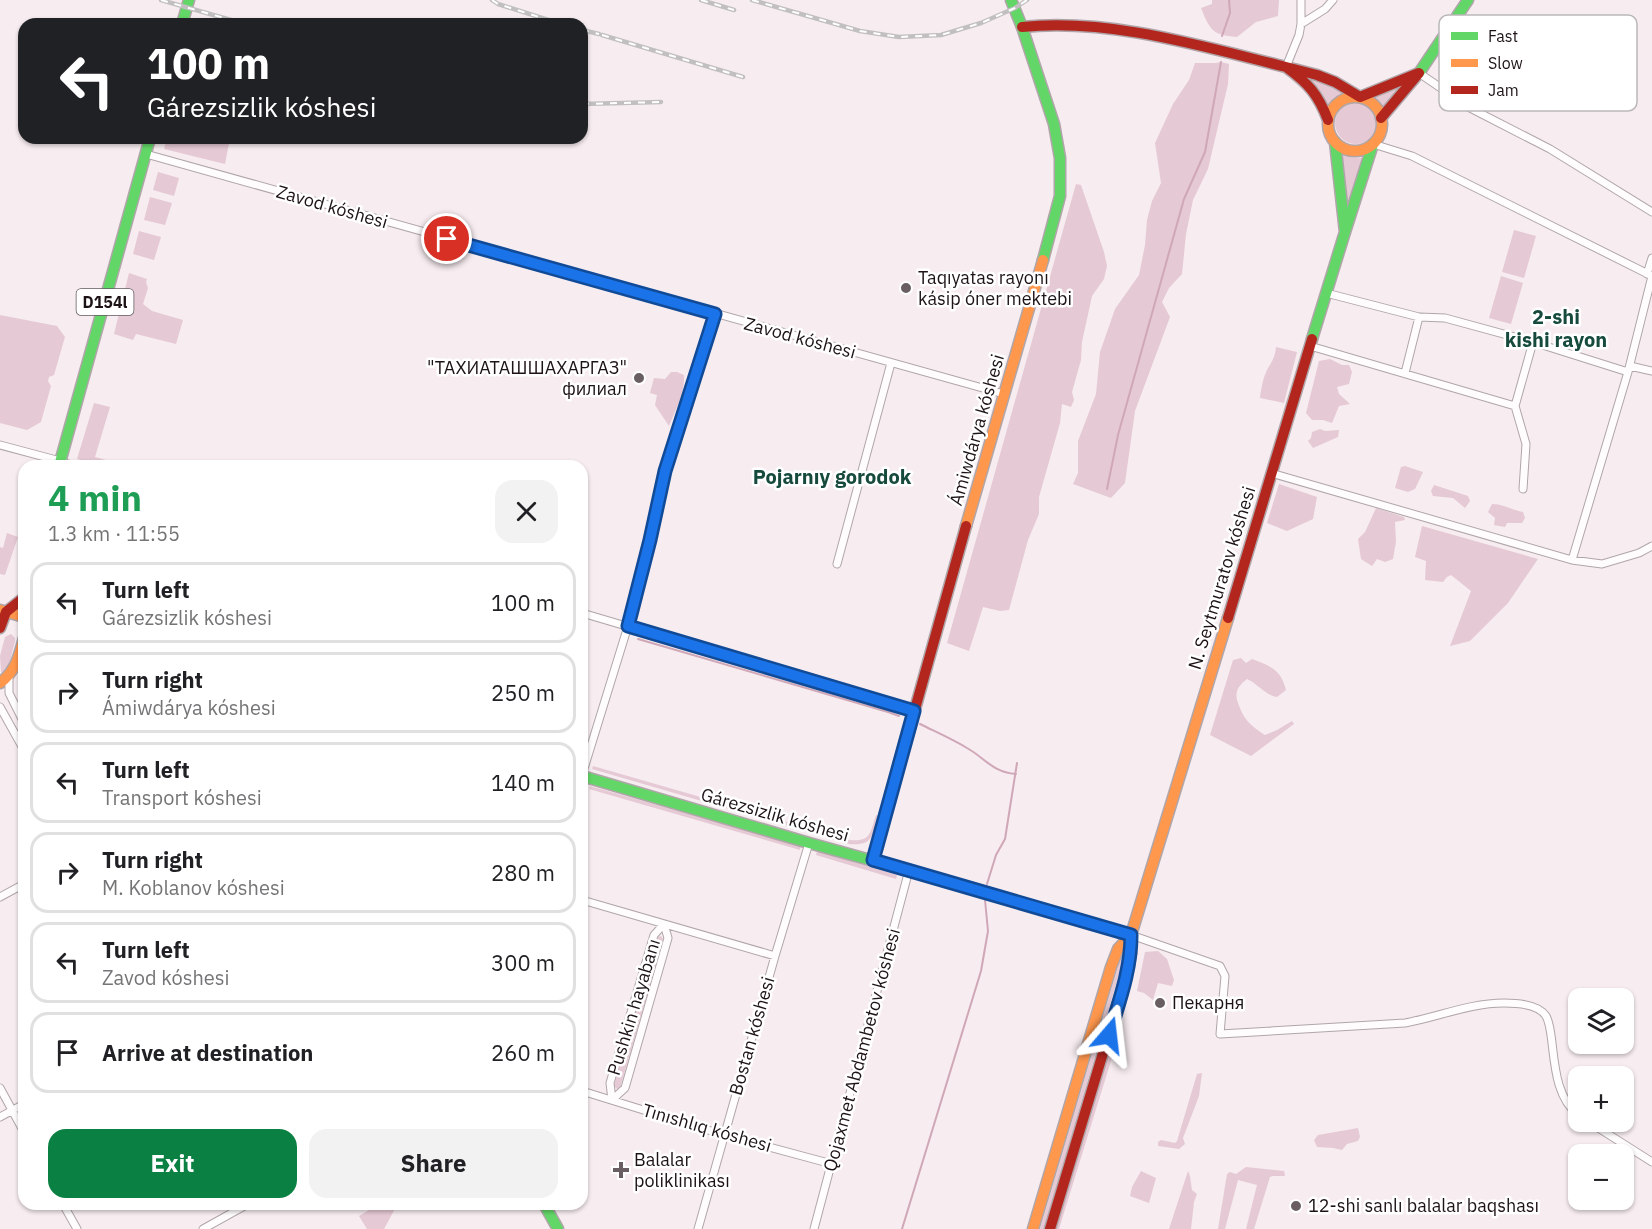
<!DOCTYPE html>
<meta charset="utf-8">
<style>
body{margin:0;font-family:"IBM Plex Sans",sans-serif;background:#f2f2f2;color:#202124;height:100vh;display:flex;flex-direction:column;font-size:22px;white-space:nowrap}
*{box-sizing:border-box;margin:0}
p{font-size:20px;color:#757577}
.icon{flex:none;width:33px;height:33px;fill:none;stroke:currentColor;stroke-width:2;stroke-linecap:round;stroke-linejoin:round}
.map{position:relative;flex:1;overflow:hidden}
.details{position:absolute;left:18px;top:460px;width:570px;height:750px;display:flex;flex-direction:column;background:#fff;border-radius:18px;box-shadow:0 2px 4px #0004}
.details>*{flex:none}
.hud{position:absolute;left:18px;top:18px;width:570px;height:126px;border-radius:18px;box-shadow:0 2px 4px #0004;background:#202124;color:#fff;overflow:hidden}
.tools{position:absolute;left:1568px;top:988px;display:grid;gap:12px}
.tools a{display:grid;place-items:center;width:66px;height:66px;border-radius:12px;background:#fff;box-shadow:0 2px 4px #0004;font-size:30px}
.pin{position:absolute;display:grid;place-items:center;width:51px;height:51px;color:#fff;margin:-26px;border:3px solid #fff;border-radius:50%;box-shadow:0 2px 6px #0007}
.me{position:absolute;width:66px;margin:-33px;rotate:17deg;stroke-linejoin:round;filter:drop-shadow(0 0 4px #0008)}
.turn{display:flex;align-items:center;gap:21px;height:126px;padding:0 30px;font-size:27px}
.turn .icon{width:78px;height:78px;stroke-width:2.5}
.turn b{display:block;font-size:42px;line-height:51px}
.round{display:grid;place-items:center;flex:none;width:63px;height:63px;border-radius:18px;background:#f2f2f2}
.headline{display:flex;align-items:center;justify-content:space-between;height:102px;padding:0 30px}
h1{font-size:36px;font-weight:700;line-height:45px;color:#1e9e55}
.button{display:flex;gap:12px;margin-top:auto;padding:12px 30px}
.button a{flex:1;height:69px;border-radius:18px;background:#0b8043;color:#fff;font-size:24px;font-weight:700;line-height:69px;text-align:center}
.button a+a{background:#f2f2f2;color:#202124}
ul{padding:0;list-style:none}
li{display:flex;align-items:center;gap:18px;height:81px;margin:0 12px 9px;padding:0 18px;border:3px solid #e0e0e0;border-radius:18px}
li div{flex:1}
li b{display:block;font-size:22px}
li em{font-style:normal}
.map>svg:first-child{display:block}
</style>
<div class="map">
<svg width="1652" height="1229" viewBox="0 0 1652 1229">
<rect width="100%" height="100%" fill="#f7ecf0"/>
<!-- green -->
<path fill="#e5c9d4" d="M1212,0h67l-1,16 -22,6 -19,15c-25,-2 -27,-7 -36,-29l11,-4z
M1221,62l8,2 -1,20 -20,85 -15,31 -7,34 -4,40 -13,14 -7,14 8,15 -35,94 -10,72 -14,15 -38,-14 5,-11v-32l18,-47 4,-42 15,-43 24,-34 6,-30 2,-25 5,-19 9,-18 -6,-40 18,-39 16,-24 6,-17h21z
M1308,78l14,4 26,12 -10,4 -10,10z
M1408,81l-25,32 -9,-13 -5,-3z
M1335 123a21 21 0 1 1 42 0a21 21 0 1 1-42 0Z
M167,138h63l-5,26 -61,-15z
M1341,154l7,3 17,1 -18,47z
M158,172l21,6 -5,18 -21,-6z
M1076,184l5,1 23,67 3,14 -3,13 -12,17 -10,46 -1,18 -9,32 2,8 -3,7 -9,-3 -2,19 -21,74v17l-11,26 -19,70 -9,1 -17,-4 -14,44 -22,-8z
M150,197l22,6 -7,22 -21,-5z
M1514,230l22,6 -12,42 -22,-6z
M139,231l22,6 -7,23 -21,-6z
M129,273l18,6 -1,3 2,6 -5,16 9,7 31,9 -7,24 -40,-10 -3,6 -19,-6z
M1501,276l22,7 -12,41 -22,-6z
M0,315l57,11 8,11 -11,38 -5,2 -1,4 3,5 -10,36 -14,8 -27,-7z
M1276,347l21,5 -13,51 -24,-5c1,-9 3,-20 7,-28 5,-9 8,-12 9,-23z
M1330,359l12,6h7l3,7 -3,12 -12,3 2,7 11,10 -11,2 -7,17 -9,-3h-11l-6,-7 13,-52z
M671,372h6l7,3c1,18 -8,34 -15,51l-14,-21 2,-10 -7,-2 4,-15 11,1z
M94,403l16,4 -15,50 33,9h-26l-25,-7z
M1320,429l5,2 14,-1 -1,7 -25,11 -5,-7 3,-3 1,-6z
M1405,466l18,6 -8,17 -7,3 -13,-4 6,-21z
M1279,484l38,13 -4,22 -26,12 -20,-8z
M1434,485l34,11 2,5 -5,7 -12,-10 -20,-2 -2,-5z
M1492,504c11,0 20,6 31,8l2,6 -3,5h-15l-2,4 -11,-2 1,-7 -7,-6z
M1376,508l28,9 1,3 -10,2 1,20 -3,17 -8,3 -8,-3 -5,7 -11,-7 -3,-20 7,-7z
M1422,526l116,33 -30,44 -38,38 -20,5 21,-55 -20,-16 -4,2 -4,5 -18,-2 1,-19 -11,-4z
M7,533l11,4 -13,38 -5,-1v-27l3,1z
M11,634l4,4v3l-7,28 -3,2 -4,1 -1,-16 5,-19z
M1241,658l5,5 6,-4c18,7 29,10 34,31l-9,7c-12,-2 -19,-13 -30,-18 -9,7 -13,13 -9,24 6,17 12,22 27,32l12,-5 15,-9 2,3 -43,32 -41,-21 23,-75z
M593,766l257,74c21,2 20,-7 26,-25l3,1c-7,20 -6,30 -30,28l-257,-75z
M590,786l211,60 -1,4 -211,-61z
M817,851l80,24 -1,4 -80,-24z
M661,936l2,3 -43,149 -3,1 -3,-3 42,-148z
M1158,951l9,8 7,21 -2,6 -14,-3 -5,17 -9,-7 -7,-2 8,-39z
M1122,953l3,1 -81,275h-4z
M1114,1037l4,1 -59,191h-4z
M1202,1073l-3,23 -16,42 2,6 -6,5 -21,-3v-4l3,-2 14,3 2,-2 20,-67z
M1358,1128l2,9 -2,4 -11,3 -5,6 -9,-2 -16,-1 -3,-7 4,-5z
M1246,1167l38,4 1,5h-12l-3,1 -16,52h-8l11,-44 -19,-5 -13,49h-7l9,-55 3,-2 6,2z
M1141,1171l15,7 -7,25 -19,-7 2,-9z
M1188,1171l2,5 2,14 5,4 -3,8 -3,27h-22z
M377,1205h20l-13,24h-17l-8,-13z"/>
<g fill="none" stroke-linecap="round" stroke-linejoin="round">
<!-- stream -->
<path stroke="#d0a7b7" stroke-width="2" d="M1222,36l8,-23 -1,-13
M1107,489l11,-54 66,-236 21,-47 16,-90
M638,639l250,73 11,4
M920,724c16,8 32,15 47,24 18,10 25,24 49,26
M987,884l9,-29 9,-16 12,-76
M902,1229l79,-258 7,-40 -3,-31"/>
<!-- street casing -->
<g stroke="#b0a6a9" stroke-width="9">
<path id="street" d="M1301,24l24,-15 8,-9
M1286,67l13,-32 2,-11v-24
M1419,73l51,35 80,41 102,63
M1373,144l39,12 240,120
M146,154l858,240
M1647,274l5,-16
M1326,293l93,24 26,1 88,24 95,30
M1310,346l205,60
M1630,366l22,5
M1405,373l14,-56
M0,445l60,16 13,5
M1271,473l301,87 30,4 37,-11 13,-7
M1523,489l3,-45 -11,-38 18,-64
M1572,560l56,-188 24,-96
M837,564l54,-201
M582,613l332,98
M9,677v16l15,30
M0,707l24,43
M582,775l46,-149 22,-86 15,-69 50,-157
M0,897l24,-13
M582,900l193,56
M664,924l4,14 -43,150 -13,12 -2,-17 44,-148z
M1131,935l89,31 5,10 -5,58 185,-11c33,-6 65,-20 99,-20 13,0 34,1 42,13 4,7 5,19 6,27 3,25 5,55 26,72
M0,1088l24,44
M582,1091l142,44 108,29
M0,1117l24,-13
M1589,1122l63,40
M63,1204l14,25
M203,1229l45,-25
M698,1229l77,-273 34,-113
M814,1229l95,-359"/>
</g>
<!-- fast casing -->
<g stroke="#b0a6a9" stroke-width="13">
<path id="fast" d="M1011,0l11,27 32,97 6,34v38l-17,64
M182,24l7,-24
M1419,73l49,-73
M1335,142l10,90 28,-88
M1312,339l33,-107
M59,466l91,-328
M582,776l227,67 169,47
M544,1204l14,25"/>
</g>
<!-- slow casing -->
<g stroke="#b0a6a9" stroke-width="13">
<path id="slow" d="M1328 124a27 27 0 1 1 54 0a27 27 0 1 1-54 0Z
M966,526l77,-266
M0,610l24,7
M0,683c16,-12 19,-27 24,-45
M978,890l153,45
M1131,953v-18l97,-317
M1033,1229l78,-262 7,-18 13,-14"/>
</g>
<!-- jam casing -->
<g stroke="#b0a6a9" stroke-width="13">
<path id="jam" d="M1022,27c88,-9 179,19 264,40
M1328,120c-10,-26 -20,-37 -42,-53l31,8 18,7 25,15 59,-24 -38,45
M1228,618l84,-279
M0,628l6,-16 15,-12
M873,860l93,-334
M1050,1229l78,-259 3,-17"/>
</g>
<!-- street -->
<use href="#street" stroke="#fefcfd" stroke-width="7"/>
<!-- fast -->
<use href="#fast" stroke="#63d668" stroke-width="10"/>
<!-- slow -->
<use href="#slow" stroke="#ff974d" stroke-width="10"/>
<!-- jam -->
<use href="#jam" stroke="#b3261e" stroke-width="10"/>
<!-- rail casing -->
<g stroke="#c1bfc0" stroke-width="4.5">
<path id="rail" d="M161,0l84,24
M492,0l6,4 63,20
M701,0l33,10
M752,0l108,31 39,6 42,-2 40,-12 34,-15 12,-8
M582,30l17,4
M602,35l141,42
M582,104l79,-2"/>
</g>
<!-- rail -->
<use href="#rail" stroke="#fff" stroke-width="2" stroke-dasharray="7" stroke-linecap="butt"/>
</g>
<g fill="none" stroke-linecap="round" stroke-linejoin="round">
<!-- route casing -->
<g stroke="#114b97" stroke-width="15">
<path id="route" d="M447,239l268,75 -50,157 -15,69 -22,86 286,85 -41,149 258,75c0,35 -12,67 -22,100"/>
</g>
<!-- route -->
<use href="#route" stroke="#1a73e8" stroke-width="10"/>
</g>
<!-- markers -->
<g fill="#695f63" stroke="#fff" stroke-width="2">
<circle cx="906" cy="288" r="6"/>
<circle cx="639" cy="378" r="6"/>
<circle cx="1160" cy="1003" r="6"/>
<path d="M618 1161h6v6h6v6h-6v6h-6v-6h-6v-6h6z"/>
<circle cx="1296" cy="1206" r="6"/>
</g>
<g text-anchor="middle" stroke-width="5" stroke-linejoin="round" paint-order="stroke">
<!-- shield labels -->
<rect fill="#fff" stroke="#615a5d" stroke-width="1.5" x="76.5" y="289" width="57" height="26" rx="4.5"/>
<g font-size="16" font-weight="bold" fill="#1d1317">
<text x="105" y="308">D154l</text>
</g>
<!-- street labels -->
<g font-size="18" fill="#1d1317" stroke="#fff">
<text transform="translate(332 207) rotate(16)" y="6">Zavod kóshesi</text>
<text transform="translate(800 338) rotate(15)" y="6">Zavod kóshesi</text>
<text transform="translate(977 430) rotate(-74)" y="6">Ámiwdárya kóshesi</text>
<text transform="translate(1222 578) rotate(-73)" y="6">N. Seytmuratov kóshesi</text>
<text transform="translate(775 815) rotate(16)" y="6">Gárezsizlik kóshesi</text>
<text transform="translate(634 1007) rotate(-73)" y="6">Pushkin hayabanı</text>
<text transform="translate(752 1036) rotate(-74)" y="6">Bostan kóshesi</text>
<text transform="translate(862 1050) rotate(-75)" y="6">Qojaxmet Abdambetov kóshesi</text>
<text transform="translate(707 1128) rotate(16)" y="6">Tınıshlıq kóshesi</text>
</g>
<!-- poi labels -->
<g font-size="18" fill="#1d1317" stroke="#fff" text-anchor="start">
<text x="918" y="284">Taqıyatas rayonı<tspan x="918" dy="21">kásip óner mektebi</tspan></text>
<text x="627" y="374" text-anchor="end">"ТАХИАТАШШАХАРГАЗ"<tspan x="627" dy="21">филиал</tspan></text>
<text x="1172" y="1009">Пекарня</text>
<text x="634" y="1166">Balalar<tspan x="634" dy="21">poliklinikası</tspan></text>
<text x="1308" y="1212">12-shi sanlı balalar baqshası</text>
</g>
<!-- neighbourhood labels -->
<g font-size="20" font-weight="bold" fill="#164a3d" stroke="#fff">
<text x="1556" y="324">2-shi<tspan x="1556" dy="23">kishi rayon</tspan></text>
<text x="832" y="484">Pojarnıy gorodok</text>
</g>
</g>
<!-- legend -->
<rect x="1439" y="15" width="198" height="96" rx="9" fill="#fff" stroke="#bbb8b9" stroke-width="1.5"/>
<rect x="1451" y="32" width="27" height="8" fill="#63d668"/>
<rect x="1451" y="59" width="27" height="8" fill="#ff974d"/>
<rect x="1451" y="86" width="27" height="8" fill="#b3261e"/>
<g font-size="16" fill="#1d1317">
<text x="1488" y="42">Fast</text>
<text x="1488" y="69">Slow</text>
<text x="1488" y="96">Jam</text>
</g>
</svg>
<div class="tools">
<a><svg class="icon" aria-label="layers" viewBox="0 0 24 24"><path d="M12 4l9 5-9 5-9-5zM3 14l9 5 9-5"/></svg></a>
<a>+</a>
<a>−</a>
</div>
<div class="pin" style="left:447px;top:239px;background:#d93025"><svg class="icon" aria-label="arrive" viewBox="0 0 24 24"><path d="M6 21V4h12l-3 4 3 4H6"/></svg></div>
<svg class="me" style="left:1109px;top:1035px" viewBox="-20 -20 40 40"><path d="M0-17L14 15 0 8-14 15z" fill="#1a73e8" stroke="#fff" stroke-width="4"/></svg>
<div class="hud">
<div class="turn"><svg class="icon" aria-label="left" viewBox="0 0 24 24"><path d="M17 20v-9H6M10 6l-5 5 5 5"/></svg><div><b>100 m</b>Gárezsizlik kóshesi</div></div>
</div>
<section class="details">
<div class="headline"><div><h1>4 min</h1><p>1.3 km · 11:55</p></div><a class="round"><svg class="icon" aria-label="close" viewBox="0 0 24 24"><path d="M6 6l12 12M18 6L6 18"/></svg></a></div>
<ul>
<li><svg class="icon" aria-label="left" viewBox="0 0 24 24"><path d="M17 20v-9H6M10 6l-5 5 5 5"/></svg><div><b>Turn left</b><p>Gárezsizlik kóshesi</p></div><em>100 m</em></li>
<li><svg class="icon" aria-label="right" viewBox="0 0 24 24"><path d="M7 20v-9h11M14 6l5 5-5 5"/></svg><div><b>Turn right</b><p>Ámiwdárya kóshesi</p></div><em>250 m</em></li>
<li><svg class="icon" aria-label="left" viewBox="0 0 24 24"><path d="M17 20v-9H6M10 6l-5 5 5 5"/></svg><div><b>Turn left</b><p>Transport kóshesi</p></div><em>140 m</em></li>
<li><svg class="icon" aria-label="right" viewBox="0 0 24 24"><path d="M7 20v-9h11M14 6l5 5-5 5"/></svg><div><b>Turn right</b><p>M. Koblanov kóshesi</p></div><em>280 m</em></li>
<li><svg class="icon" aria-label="left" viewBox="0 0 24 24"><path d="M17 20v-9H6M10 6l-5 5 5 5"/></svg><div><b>Turn left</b><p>Zavod kóshesi</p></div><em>300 m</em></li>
<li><svg class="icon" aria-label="arrive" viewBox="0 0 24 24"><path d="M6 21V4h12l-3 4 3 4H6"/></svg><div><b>Arrive at destination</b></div><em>260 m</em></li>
</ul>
<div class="button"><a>Exit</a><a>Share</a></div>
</section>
</div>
